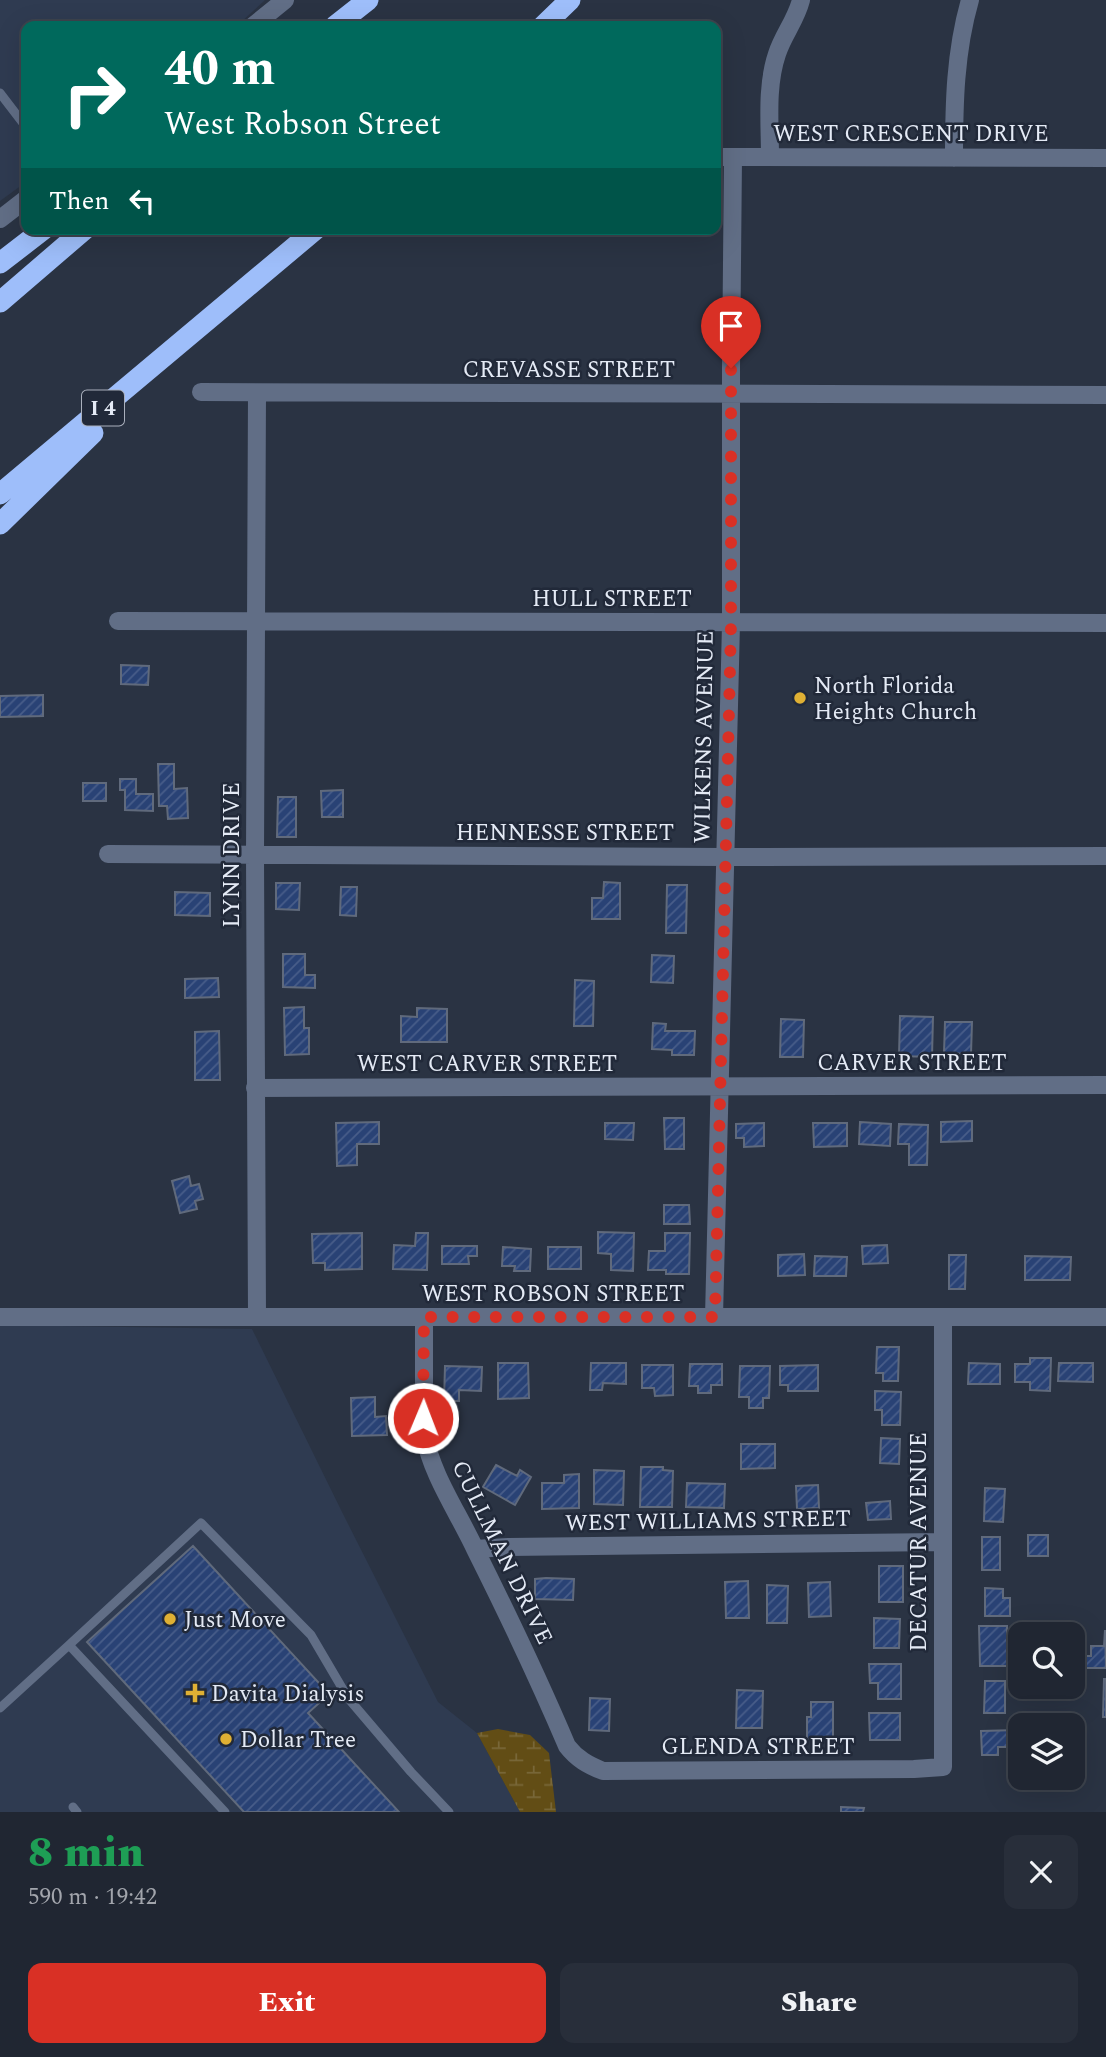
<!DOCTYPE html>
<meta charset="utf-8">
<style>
body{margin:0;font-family:Spectral,serif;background:#282e3a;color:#f1f3f6;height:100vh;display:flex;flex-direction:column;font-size:26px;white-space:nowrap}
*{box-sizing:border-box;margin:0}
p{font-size:23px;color:#a2a5ac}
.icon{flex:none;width:38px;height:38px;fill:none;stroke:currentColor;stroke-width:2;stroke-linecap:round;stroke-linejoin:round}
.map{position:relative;height:1812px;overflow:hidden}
.side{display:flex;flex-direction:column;background:#202632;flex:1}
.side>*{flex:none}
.top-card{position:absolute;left:21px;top:21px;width:700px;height:214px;border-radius:14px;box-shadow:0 7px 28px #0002,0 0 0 2px #3d434d;background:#00695c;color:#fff;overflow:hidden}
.fabs{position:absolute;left:1008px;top:1622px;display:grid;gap:14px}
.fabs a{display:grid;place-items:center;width:77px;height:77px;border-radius:14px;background:#202632;box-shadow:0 7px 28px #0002,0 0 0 2px #3d434d;font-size:35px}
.pin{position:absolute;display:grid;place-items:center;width:60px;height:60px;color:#fff;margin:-72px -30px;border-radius:50% 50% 50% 0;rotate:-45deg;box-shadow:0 0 7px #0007}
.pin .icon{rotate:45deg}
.me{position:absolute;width:77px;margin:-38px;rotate:1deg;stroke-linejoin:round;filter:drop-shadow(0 0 5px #0008)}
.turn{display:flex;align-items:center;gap:24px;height:147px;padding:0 28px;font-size:32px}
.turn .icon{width:91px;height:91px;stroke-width:2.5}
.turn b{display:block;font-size:49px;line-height:60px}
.then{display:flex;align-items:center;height:66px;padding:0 28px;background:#0003;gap:14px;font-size:26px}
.round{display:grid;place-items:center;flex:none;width:74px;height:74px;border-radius:14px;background:#282e3a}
.head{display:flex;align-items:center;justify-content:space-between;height:119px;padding:0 28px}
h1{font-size:42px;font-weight:800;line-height:52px;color:#1e9e55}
.action{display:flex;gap:14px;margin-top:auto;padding:14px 28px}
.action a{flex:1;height:80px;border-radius:14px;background:#d93025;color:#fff;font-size:28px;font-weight:800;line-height:80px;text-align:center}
.action a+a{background:#282e3a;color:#f1f3f6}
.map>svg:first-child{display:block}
</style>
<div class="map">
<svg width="1106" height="1812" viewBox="0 0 1106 1812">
<defs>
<pattern id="wetland-marsh" width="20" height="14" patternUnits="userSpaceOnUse" patternTransform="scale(1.75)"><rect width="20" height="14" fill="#624d15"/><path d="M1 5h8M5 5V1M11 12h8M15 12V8" fill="none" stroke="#786738"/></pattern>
<pattern id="building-hatch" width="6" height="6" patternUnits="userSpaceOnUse" patternTransform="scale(1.75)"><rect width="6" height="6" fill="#294275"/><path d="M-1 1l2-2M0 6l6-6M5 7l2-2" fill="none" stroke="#485d89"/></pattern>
</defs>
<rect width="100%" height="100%" fill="#2a3343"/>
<!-- built -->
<path fill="#2f3b51" d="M0,0h265l-28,26h-211v156l-26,19z
M0,1325l252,4 90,183 96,190 39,31 43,79h-520z"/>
<!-- wetland -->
<path fill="url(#wetland-marsh)" d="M498,1729l32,6 19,18 7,59h-36l-43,-79z"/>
<!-- building -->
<path fill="url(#building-hatch)" stroke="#606a7c" stroke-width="2" d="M121,665l28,1 -1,19 -27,-1z
M43,695v21l-43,1v-21z
M158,764h16v25l13,-1 1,30 -20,1 -1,-13h-8z
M120,779h16v15h17v17l-28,-1v-20h-5z
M83,783h23v18h-23z
M343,790v27h-21l-1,-26z
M278,797h18v40h-19z
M604,882l16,1v36h-28v-21h11z
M276,883h24l-1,27 -23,-1z
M667,885h20l-1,48h-20z
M341,887h16l-1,29 -16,-1z
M175,892l35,1v23l-35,-1z
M283,954h22v21h10v13l-32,-1z
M652,955l22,1 -1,27 -22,-1z
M218,978l1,19 -34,1v-19z
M575,980l19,1 -1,45h-19z
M304,1007v21h5v26l-24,1 -1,-47z
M417,1008l30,1v33h-46v-26l16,1z
M900,1016l33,1 -1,40 -33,-1z
M781,1019l23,1 -1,37h-23z
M945,1022h27l-1,32 -27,-1z
M653,1023l13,1 -1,7h30l-1,24h-22v-5l-20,-1z
M219,1031l1,49h-25v-48z
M664,1118h20v31h-19z
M972,1121v20l-31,1v-20z
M379,1122v22h-22v21l-20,1 -1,-43z
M860,1122l31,2 -1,22 -31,-2z
M605,1123h29l-1,17 -28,-1z
M764,1123v23l-20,1v-9h-8v-14z
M813,1123h34v23l-33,1z
M899,1124l29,1 -1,40h-18v-21h-11z
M189,1176l2,10 8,-2 4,15 -8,2 2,8 -17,4 -8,-32z
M664,1205h25l1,19h-26z
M598,1232l36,1 -1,38 -22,-1v-16l-13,-1z
M362,1233v36l-37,1v-7h-12l-1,-29z
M416,1233h12l-1,37 -34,-1 1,-24 21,1z
M665,1233h25l-1,41h-23v-4h-18l1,-19h16z
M887,1245l1,18 -25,1 -1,-18z
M442,1246h35v10h-9l1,8h-27z
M503,1247l28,2 -1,22h-16l1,-5h-13z
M548,1247h33v22h-33z
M804,1254l1,21 -27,1v-21z
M949,1255h17l-1,34h-16z
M815,1256l32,1 -1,19h-32z
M1025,1256l46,1 -1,23h-45z
M877,1347h22l-1,34h-15v-8h-7z
M1030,1358h21l-1,33 -20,-1v-8h-15v-18h15z
M498,1363h30l1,35 -31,1z
M591,1363h35v21l-23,-1 -1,7h-12z
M969,1363l31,1v20h-32z
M1059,1363h34v19l-35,-1z
M690,1364h32v21h-11v8h-13v-7h-9z
M642,1365h31v30l-18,1 -1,-8h-12z
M818,1365v26h-30v-6h-8v-19z
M445,1366l37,1 -1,24 -22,-1v11h-15z
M740,1366h30l-1,32h-6v10h-14v-11h-10z
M875,1391l26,1 -1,33h-18v-15h-7z
M375,1397v20l11,-1 1,19 -35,1 -1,-38z
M881,1438l19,1 -1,25 -19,-1z
M741,1444h34v24l-34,1z
M496,1465l21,11 3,-6 11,7 -16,28 -32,-18z
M641,1467h22v3l10,1 -1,36h-32z
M594,1470l30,1 -1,34 -29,-1z
M579,1474v34l-37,1v-26h22v-8z
M687,1483l38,1 -1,24 -38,-1z
M818,1485l1,23 -22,1 -1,-23z
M985,1488l20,1 -2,33 -19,-1z
M890,1501l1,18 -23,1 -2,-17z
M1028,1535h20v21h-20z
M982,1537h18v33h-18z
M193,1546l136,148 -21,19 91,99h-155l-157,-170z
M879,1566h24v36h-24z
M546,1578l28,1 -1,21 -38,-1v-20z
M748,1581l1,37h-23l-1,-36z
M830,1582l1,34 -22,1 -1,-34z
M767,1585l21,1 -1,37h-20z
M985,1588l18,1v9h7v18h-25z
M874,1618l26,1 -1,29h-25z
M979,1626h28v40h-27z
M1105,1630l1,38h-21l1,-12h5v-10h13z
M869,1664h32v35h-23v-16h-8z
M1104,1679h2v38h-3z
M985,1681h20v32h-21z
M737,1690l26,1 -1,37h-26z
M590,1698l20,1 -1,32 -20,-1z
M811,1702h22v37h-26v-22h4z
M869,1713h31v27h-30z
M1020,1730v21h-5l-1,-4h-16v8h-16l-1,-24z
M841,1807l23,1 -1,4h-22z"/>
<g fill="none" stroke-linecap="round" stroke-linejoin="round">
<!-- lane -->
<path stroke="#616e86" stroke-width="9" d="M0,93l26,34
M69,1645l132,-122 110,112 37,63 63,74 38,40
M0,1708l69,-63 156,167
M73,1807l4,5"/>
<!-- street -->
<path stroke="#616e86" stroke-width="18" d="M253,26l32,-26
M716,157l390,1
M770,157c0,-33 -4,-71 7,-103 6,-19 19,-34 24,-54
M954,158c0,-54 1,-106 16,-158
M0,219l26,-20
M201,392l905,3
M118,621l988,2
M108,854l617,3 381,-1
M255,1088l851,-3
M257,1316l-2,-461 2,-462
M0,1317h1106
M424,1317v117c8,42 34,78 52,117 32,64 63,129 91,195 10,13 21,19 36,25l311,-2 29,-2v-450
M714,1317l17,-693v-256l2,-211
M475,1549l33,-2 434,-5"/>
<!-- highway -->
<path stroke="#9ebefa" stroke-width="21" d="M335,26l33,-26
M543,26l27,-26
M0,263l44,-34
M0,302l85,-73
M0,494l316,-265
M0,524l93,-91"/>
</g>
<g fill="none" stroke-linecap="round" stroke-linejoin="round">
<!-- route -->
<path stroke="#d93025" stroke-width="12" stroke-dasharray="0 21.6" d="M423,1418l1,-101h291l16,-693v-256"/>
</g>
<!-- markers -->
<g fill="#dfb034" stroke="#212939" stroke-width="2.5">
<circle cx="800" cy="698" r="7"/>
<circle cx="170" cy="1619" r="7"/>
<path d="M191.5 1682.5h7v7h7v7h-7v7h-7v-7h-7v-7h7z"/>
<circle cx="226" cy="1739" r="7"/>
</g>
<g text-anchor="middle" stroke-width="5" stroke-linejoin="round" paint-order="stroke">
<!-- shield labels -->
<rect fill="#212939" stroke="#aab0bd" stroke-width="2" x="82" y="390.5" width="42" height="35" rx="5"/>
<g font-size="21" font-weight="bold" fill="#e4eaf5">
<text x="103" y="415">I 4</text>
</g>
<!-- street labels -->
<g font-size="23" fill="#e4eaf5" stroke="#212939">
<text x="911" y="141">WEST CRESCENT DRIVE</text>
<text x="569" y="377">CREVASSE STREET</text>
<text x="612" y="606">HULL STREET</text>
<text transform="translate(703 737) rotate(-89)" y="8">WILKENS AVENUE</text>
<text x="565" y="840">HENNESSE STREET</text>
<text transform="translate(231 855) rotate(-90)" y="8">LYNN DRIVE</text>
<text x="912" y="1070">CARVER STREET</text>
<text x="487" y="1071">WEST CARVER STREET</text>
<text x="553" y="1301">WEST ROBSON STREET</text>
<text transform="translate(708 1520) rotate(-1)" y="8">WEST WILLIAMS STREET</text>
<text transform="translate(918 1542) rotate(-90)" y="8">DECATUR AVENUE</text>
<text transform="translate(503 1552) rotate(64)" y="8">CULLMAN DRIVE</text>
<text x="758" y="1754">GLENDA STREET</text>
</g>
<!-- poi labels -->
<g font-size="23" fill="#e4eaf5" stroke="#212939" text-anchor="start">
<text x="814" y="693">North Florida<tspan x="814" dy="26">Heights Church</tspan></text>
<text x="184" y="1627">Just Move</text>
<text x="211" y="1701">Davita Dialysis</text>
<text x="240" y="1747">Dollar Tree</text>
</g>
</g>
</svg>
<div class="fabs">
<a><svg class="icon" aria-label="search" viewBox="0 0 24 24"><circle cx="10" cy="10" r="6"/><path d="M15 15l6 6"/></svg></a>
<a><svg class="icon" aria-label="layers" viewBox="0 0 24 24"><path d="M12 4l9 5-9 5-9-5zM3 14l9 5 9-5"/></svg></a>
</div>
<div class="pin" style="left:731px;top:368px;background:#d93025"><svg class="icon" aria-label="arrive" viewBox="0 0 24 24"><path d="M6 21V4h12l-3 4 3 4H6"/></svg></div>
<svg class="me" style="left:423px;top:1418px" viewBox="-20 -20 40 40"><circle r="17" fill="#d93025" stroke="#fff" stroke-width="3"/><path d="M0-11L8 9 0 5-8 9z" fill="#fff"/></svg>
<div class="top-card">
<div class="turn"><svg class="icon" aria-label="right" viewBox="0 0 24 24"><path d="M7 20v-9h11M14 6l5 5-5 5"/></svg><div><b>40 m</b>West Robson Street</div></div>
<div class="then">Then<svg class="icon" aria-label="left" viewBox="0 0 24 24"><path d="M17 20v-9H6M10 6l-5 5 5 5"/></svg></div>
</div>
</div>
<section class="side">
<div class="head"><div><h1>8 min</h1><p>590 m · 19:42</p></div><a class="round"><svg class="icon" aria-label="close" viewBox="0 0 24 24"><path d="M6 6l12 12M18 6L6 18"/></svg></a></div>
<div class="action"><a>Exit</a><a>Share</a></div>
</section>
